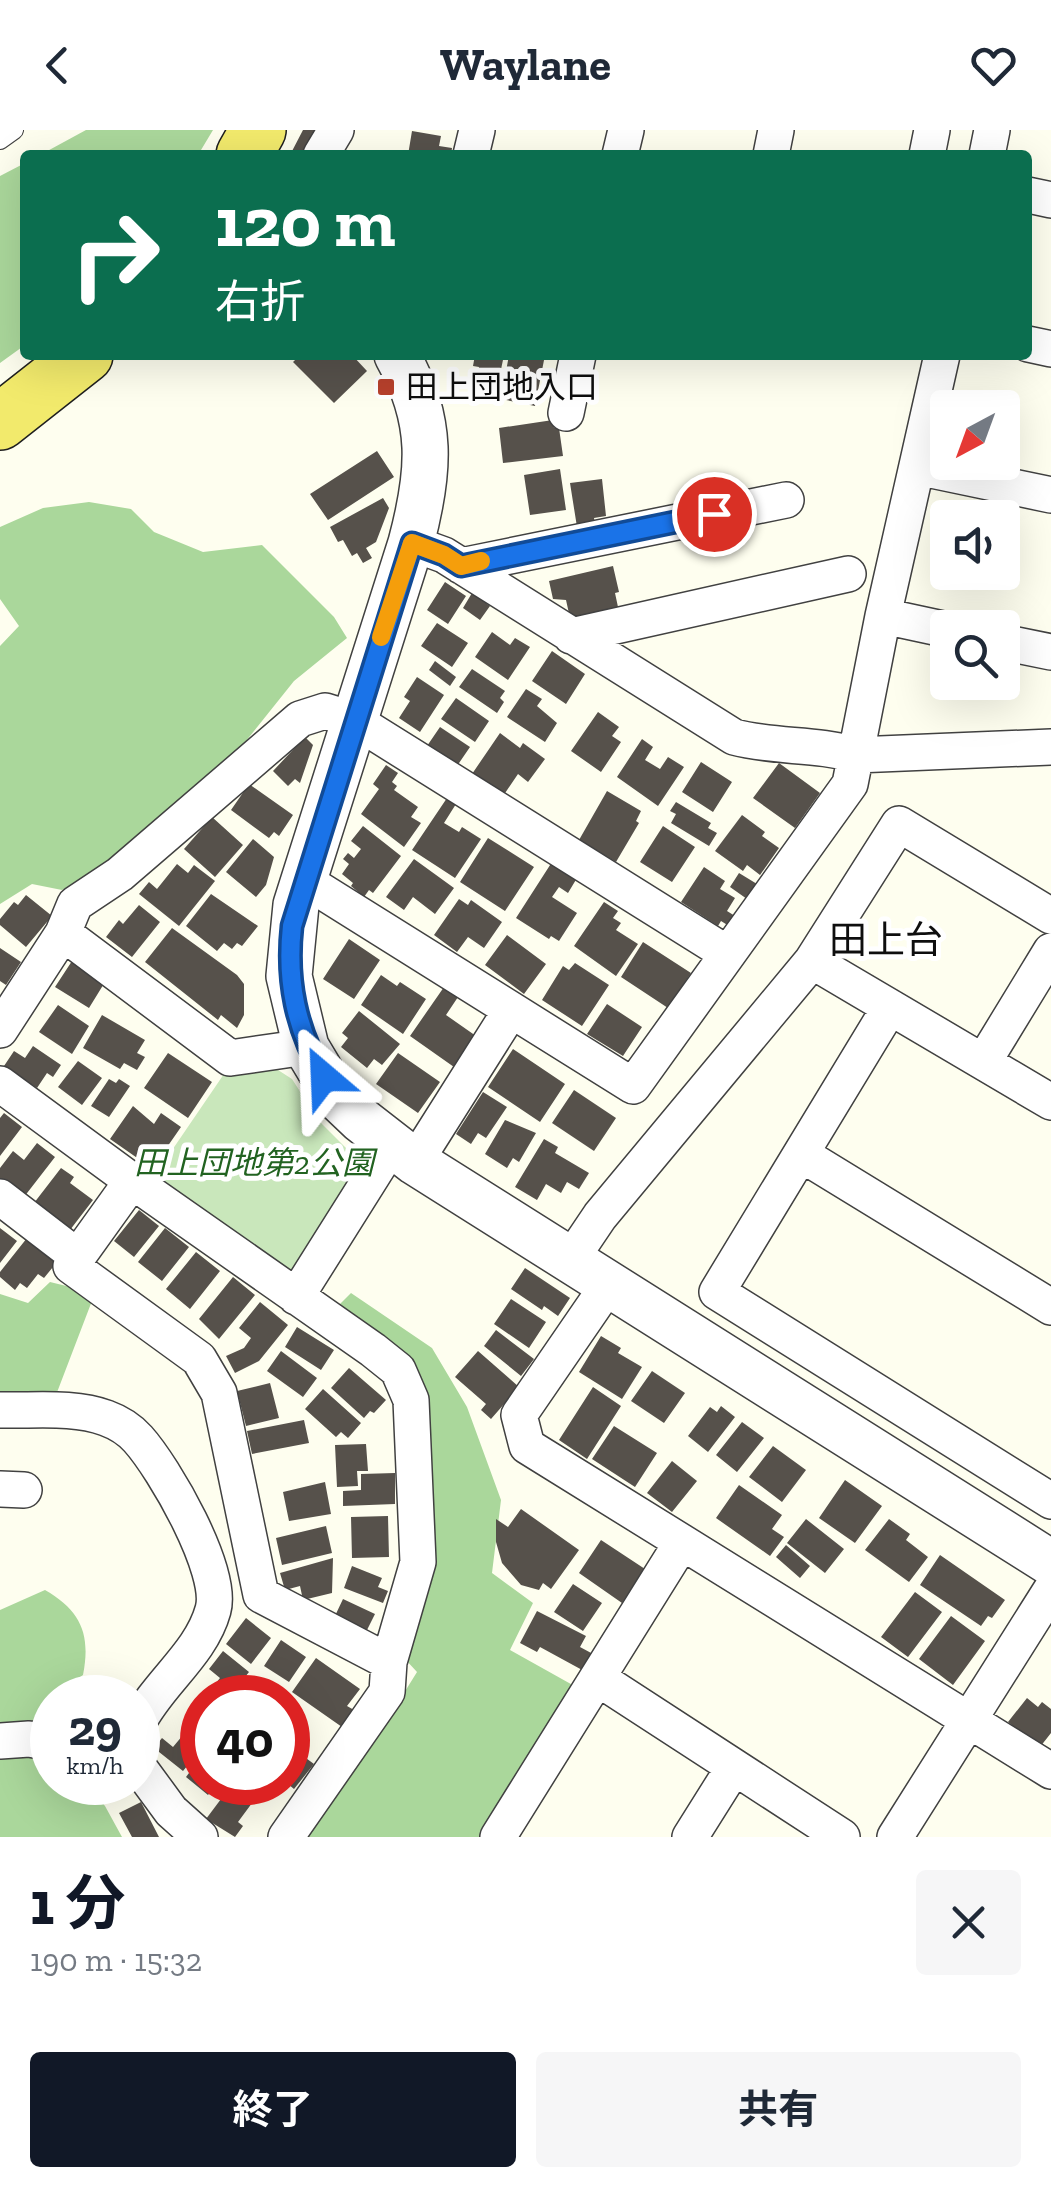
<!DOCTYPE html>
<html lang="ja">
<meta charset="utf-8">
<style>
body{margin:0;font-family:"Zilla Slab","Noto Sans JP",serif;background:#f6f6f7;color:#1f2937;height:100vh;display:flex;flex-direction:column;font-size:38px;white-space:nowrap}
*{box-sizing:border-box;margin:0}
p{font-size:32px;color:#747a83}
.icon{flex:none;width:55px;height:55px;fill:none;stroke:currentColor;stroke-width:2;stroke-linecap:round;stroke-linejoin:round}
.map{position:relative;height:1707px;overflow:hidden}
.side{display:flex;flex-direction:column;background:#fff;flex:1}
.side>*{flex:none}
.top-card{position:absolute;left:20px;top:20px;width:1012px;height:210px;border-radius:10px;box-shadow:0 10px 40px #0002;background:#0b6e4f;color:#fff;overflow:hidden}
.needle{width:65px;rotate:221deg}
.fabs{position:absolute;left:930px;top:260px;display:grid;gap:20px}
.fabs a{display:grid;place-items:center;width:90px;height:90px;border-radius:10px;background:#fff;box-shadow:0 10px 40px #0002;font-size:50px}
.speed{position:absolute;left:30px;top:1545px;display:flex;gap:20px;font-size:50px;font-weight:700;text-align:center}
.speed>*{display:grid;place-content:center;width:130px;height:130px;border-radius:50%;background:#fff;box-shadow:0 10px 40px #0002;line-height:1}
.speed small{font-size:25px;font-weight:400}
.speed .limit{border:15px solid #d22;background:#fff;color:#111}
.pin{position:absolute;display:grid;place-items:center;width:85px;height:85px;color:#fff;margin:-42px;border:5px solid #fff;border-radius:50%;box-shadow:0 2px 10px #0007}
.me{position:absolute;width:110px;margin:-55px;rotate:334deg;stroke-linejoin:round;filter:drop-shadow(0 0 8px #0008)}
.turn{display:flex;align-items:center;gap:35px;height:210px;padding:0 30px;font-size:45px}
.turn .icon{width:130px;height:130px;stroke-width:2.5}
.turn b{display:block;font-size:70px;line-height:85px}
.round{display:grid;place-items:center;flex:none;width:105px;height:105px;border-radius:10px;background:#f6f6f7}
.summary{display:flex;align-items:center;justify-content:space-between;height:170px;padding:0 30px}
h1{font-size:60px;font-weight:700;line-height:75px;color:#111827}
.button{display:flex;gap:20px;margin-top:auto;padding:20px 30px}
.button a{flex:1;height:115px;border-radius:10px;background:#111827;color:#fff;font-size:40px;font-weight:700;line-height:115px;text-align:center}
.button a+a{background:#f6f6f7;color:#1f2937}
header{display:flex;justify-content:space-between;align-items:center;height:130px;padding:0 30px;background:#fff;font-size:45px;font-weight:700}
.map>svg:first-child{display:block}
</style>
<header><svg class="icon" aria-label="back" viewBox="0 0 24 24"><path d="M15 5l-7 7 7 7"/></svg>Waylane<svg class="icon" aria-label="heart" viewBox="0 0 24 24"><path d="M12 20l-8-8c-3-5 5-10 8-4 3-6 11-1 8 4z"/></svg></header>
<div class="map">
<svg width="1051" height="1707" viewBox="0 0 1051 1707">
<rect width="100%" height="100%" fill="#fefeef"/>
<!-- green -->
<path fill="#c9e7bb" d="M278,940l14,9 27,42 39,39 2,12 -64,98 -20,2 -125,-91 75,-110z"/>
<!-- forest -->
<path fill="#aad79b" d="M86,0h127l-15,25h-158z
M25,33v182l-25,18v-187z
M89,372l42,7 23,23 49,20 59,-7 72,72 13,21 -53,43 -68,85 -107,92 -57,32 -30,-6 -32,20v-258l19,-20 -19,-27v-72l43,-19z
M50,1152l45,11 -39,102 -56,-1v-100l28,9z
M351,1163l81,55 35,59 34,93 -9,73 41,30 -23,47 68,38 -95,149h-178l81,-115 31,-50 -12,-13 18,-263 -88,-87z
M45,1460c36,21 46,44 38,85l-19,13 -2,9 -10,1v34l-52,2v-124z
M0,1625l52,1v26l34,1 19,23 17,31h-122z"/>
<!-- building -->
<path fill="#56514b" d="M303,0h19l-13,25h-19z
M412,1l29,5 -2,10 13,2 -1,7h-43z
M300,225h52l15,16 -33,32 -41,-41z
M475,225h29l-6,29 -21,-5 2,-12 -6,-1z
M509,225h36l-10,51 -34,-7z
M553,290l1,8h5l4,28 -60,7 -4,-35z
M377,321l17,26 -66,43 -18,-26z
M560,339l6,41 -36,5 -6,-40z
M602,349l4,37 -12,2 1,6 -18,3 -7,-44z
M383,368l6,10 -13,34 -10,6 6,10 -9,5 -6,-10 -5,3 -9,-16 -5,2 -8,-15z
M613,436l6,26 -4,1 3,14 -48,11 -4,-18 -13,-1 -4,-18z
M445,452l21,14 -18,28 -21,-14z
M472,463l18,13 -10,14 -17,-12z
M437,493l31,20 -16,24 -31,-21z
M492,502l18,13 5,-7 15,9 -22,33 -33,-23z
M552,521l33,23 -19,30 -34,-23z
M435,531l21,16 -6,9 -21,-16z
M472,539l33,22 -5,7 4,4 -7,11 -38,-26z
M417,547l27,18 -24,37 -21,-14 11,-17 -6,-4z
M526,559l16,10 -5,7 20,17 -12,19 -38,-25z
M456,568l33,23 -14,21 -34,-23z
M598,582l21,15 -7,9 9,6 -20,30 -30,-21z
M440,597l30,20 -13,19 -30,-20z
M500,603l20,15 3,-5 22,16 -17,23 -10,-8 -15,22 -31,-22z
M305,607l8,8 -13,38 -5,-4 -7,7 -15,-15z
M642,609l11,8 -8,13 15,9 8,-12 16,10 -26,39 -41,-29z
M701,632l31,20 -19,30 -31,-20z
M779,633l41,30 -25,35 -42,-30z
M386,635l12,8 -6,9 5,4 -3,4 24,17 -7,10 10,6 -17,24 -43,-33 18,-25 -6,-5z
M249,654l44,31 -14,21 -5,-4 -5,6 -38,-28z
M607,661l34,20 -5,10 3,2 -23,39 -37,-22z
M447,668l9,6 -12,19 15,9 3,-5 19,12 -26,39 -43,-28z
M676,672l35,21 -3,5 9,5 -8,13 -38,-23 5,-9 -6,-3z
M742,685l23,17 -3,4 17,12 -19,27 -13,-10 -4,6 -28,-20z
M212,687l31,28 -28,32 -31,-28z
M363,696l38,30 -28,37 -4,-3 -5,7 -13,-11 2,-3 -11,-9 7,-10 -6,-5 5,-6 6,5 7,-9 -10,-8z
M663,696l32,21 -23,35 -32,-20z
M488,708l46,29 -29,44 -45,-29z
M253,709l21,18 -8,28 -10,12 -30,-25z
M414,729l40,29 -19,26 -22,-17 -9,13 -18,-13z
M552,732l25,16 -9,15 -9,-6 -7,10 25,16 -18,28 -8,-5 -2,3 -33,-21z
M177,734l11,9 6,-8 21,16 -36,45 -40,-32 10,-12 8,7z
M704,737l21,14 -5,8 15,9 -8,13 8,5 -6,10 -8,-5 -3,5 -37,-24z
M739,743l18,11 -10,15 -17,-12z
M211,764l47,32 -16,20 -5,-3 -5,6 -8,-6 -7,8 -31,-25z
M26,765l26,21 -26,31 -26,-22v-6l14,-17 4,3z
M459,769l9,6 3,-5 31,22 -18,26 -16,-11 -11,15 -23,-17z
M604,772l14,9 -5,7 8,5 -5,7 22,14 -22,32 -42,-30z
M139,775l21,17 -28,35 -26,-20 13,-17 4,4z
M172,798l65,47 7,9v31l-7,13 -16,-13 -3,5 -73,-58z
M507,805l39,29 -22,30 -39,-29z
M349,809l31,21 -26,39 -31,-20z
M643,812l48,31 -23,35 -47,-31z
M0,818l21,14 -15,23 -6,-4z
M72,831l33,21 -16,26 -34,-21z
M575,833l34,22 -27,41 -40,-26 21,-34 6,4z
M381,845l16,11 3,-4 26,17 -23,35 -42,-29z
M444,857l14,10 -12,18 30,21 -22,31 -44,-31z
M607,874l35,23 -19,29 -36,-22z
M58,875l31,21 -17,28 -33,-22z
M359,881l41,33 -18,21 -8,-6 -7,9 -26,-21 7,-9 -6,-5z
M102,885l43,25 -8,13 8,4 -8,13 -13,-7 -4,6 -37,-21z
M33,916l28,19 -8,12 -6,-4 -10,15 -33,-22 10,-15 11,7z
M513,919l52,35 -25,38 -52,-35z
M168,923l44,29 -24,36 -44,-30z
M398,923l42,29 -22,31 -42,-29z
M78,931l24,17 -20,27 -24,-18z
M109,949l7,4 3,-4 11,7 -21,31 -18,-11z
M574,960l42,28 -22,33 -42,-28z
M483,962l24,15 -21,31 -8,-5 -7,11 -15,-10z
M133,976l21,18 7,-11 20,14 -25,36 -9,-6 -4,5 -33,-23z
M4,983l18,14 -22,29v-38z
M505,990l31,13 -17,29 -6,-4 -6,10 -22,-14z
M544,1009l14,8 -3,6 34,20 -10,16 -12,-7 -6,11 -15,-9 -9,16 -22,-13z
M37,1013l18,14 -31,40 -24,-18v-11l13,-17 11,9z
M61,1038l13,9 -4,6 23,17 -23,30 -36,-27z
M139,1080l20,16 -25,31 -20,-16z
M0,1098l17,13 -17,22z
M165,1098l24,19 -27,34 -24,-19z
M27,1108l30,24 -13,16 -6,-4 -11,14 -7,-5 -5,7 -15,-13v-5z
M196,1122l24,19 -30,38 -24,-20z
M525,1138l45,30 -12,18 -14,-10 -2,4 -31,-21z
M233,1147l22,18 -36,44 -20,-20z
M511,1169l35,23 -17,26 -35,-24z
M260,1172l28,23 -29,36 -24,12 -9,-17 18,-8 7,-10 -12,-10z
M297,1197l37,23 -13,20 -36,-23z
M496,1200l38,29 -13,17 -37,-30z
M601,1206l20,12 -3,5 24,14 -20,32 -43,-27z
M281,1221l36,27 -14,19 -36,-26z
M478,1221l41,36 -28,32 -10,-9 5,-6 -31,-27z
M349,1238l37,32 -12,13 -4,-2 -6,7 -33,-30z
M652,1241l33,22 -21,30 -33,-22z
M270,1253l9,35 -33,8 -9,-35z
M593,1257l28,19 -34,53 -28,-19z
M323,1259l38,34 -13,15 -7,-6 -5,5 -31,-28z
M721,1276l14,11 -27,35 -20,-16 22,-29 7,5z
M304,1290l5,23 -57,11 -5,-23z
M742,1292l22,16 -27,34 -21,-17z
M614,1296l43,27 -22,34 -43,-28z
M366,1314l2,27h-11l1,15 -21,1 -2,-42z
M773,1316l33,24 -24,32 -33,-25z
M672,1331l25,20 -25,31 -25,-19z
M395,1343v31l-52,2v-15l18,-1v-16z
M845,1350l37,26 -27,37 -36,-25z
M325,1352l6,32 -42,7 -6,-29z
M739,1355l43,30 -10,14 12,8 -14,19 -54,-38z
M521,1379l58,41 -28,39 -8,-6 -4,7 -18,-5 -19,-22 -6,-21v-23l12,8z
M388,1386l1,41 -37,1 -1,-41z
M806,1389l38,30 -19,24 -38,-30z
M889,1389l21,15 -4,6 22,17 -19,25 -44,-32z
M326,1396l6,27 -50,12 -6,-27z
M601,1410l44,29 -23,34 -43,-30z
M786,1415l24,21 -10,12 -24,-21z
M940,1425l65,45 -13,18 -4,-2 -7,10 -61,-41z
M333,1428l-1,35 -29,7 -3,-14 -15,4 -5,-17z
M352,1436l30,12 -4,9 10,4 -5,12 -39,-15z
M573,1454l29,19 -19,28 -29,-19z
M915,1462l27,20 -34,45 -27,-20z
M343,1469l32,15 -10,20 -31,-16z
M537,1481l49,25 -6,11 13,7 -9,17 -44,-24 -3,5 -17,-9z
M951,1486l34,25 -32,44 -34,-26z
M246,1488l25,20 -20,26 -25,-20z
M281,1510l25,17 -17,25 -25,-16z
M223,1521l26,21 -12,15 11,9 12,-14 16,12 -2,4h-61l-5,-5 12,-15 -11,-9z
M316,1528l44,31 -13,17 7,4 -12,17 -50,-35z
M1027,1568l11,9 4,-5 9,7v24l-11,14 -32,-25z
M183,1605l18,14 -18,22 -29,-23 8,-10 11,9z
M288,1621l8,7 3,-5 15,11 -20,25 -6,-5z
M198,1631l4,4v17h16l-10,13 -22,-18z
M233,1653l22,16 -17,23 5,4 -8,11 -29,-18z
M141,1672l18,35h-27l-13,-24z"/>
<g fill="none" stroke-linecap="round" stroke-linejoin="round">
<!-- service casing -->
<g stroke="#414141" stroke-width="20">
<path id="service" d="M0,10l14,-10"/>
</g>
<!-- minor casing -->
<g stroke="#414141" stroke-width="38">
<path id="minor" d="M321,25l15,-25
M471,25l6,-25
M620,25l6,-25
M771,25l5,-25
M927,25l5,-25
M987,25l5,-25
M1028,65l23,5
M1028,214l23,5
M566,283l12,-58
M917,337l134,28
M411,413l33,12 290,182c41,11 82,6 122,18l195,-8
M461,436l325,-66
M883,486l65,14
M571,506l277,-62
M1002,512l49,10
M304,750l329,206 217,-302 33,-168 59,-261
M63,803l167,125 76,-11
M812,831l239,141
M890,877l-173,285 334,209
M0,900l63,-97 12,-29 45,-30 180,-155 25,-8 29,9 374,234
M984,931l67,-110
M0,954l132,97 241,169 25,20 13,30 7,162 -29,100 -2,30 -101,145
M801,1024l250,153
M415,1032l96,-152
M132,1051l-61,85 128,93 20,34 42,202 128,67
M0,1067l78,60
M571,1129l29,-43 212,-255 87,-137 152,92
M609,1154l-90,131 8,31 524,325
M296,1167l95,-151
M0,1280c34,1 74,-4 106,8 11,4 24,12 32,21 26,29 86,132 75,171 -12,44 -55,73 -75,113
M0,1359l24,1
M599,1549l243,158
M0,1611l29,-2 23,4
M138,1636l33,45 29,26
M498,1707l184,-295
M690,1707l44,-70
M895,1707l156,-247"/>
</g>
<!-- tertiary casing -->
<g stroke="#414141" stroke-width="48">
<path id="tertiary" d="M397,225c37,66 33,117 14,188l-115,362 -7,71 17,71 18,30 17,24 20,19 54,42 636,401"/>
</g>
<!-- primary casing -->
<g stroke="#1f1f1f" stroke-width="58">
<path id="primary" d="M244,25l14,-25
M0,292l85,-67"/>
</g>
<!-- service -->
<use href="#service" stroke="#fff" stroke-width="18"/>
<!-- minor -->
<use href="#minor" stroke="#fff" stroke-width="35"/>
<!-- tertiary -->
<use href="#tertiary" stroke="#fff" stroke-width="45"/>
<!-- primary -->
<use href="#primary" stroke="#f2ea6c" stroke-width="55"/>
</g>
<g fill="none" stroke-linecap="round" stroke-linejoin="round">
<!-- route casing -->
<g stroke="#114b97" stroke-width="25">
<path id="route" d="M324,947c-28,-48 -38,-96 -32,-151l120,-383 32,12 17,11 253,-52"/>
</g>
<!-- route -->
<use href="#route" stroke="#1a73e8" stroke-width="18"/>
<!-- slow -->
<path stroke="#f59e0b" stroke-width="18" d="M381,507l31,-94 32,12 17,11 20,-5"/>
</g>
<!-- markers -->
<rect fill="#b7402c" stroke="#fff" stroke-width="4" x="376" y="247" width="20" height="20" rx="5"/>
<g text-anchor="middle" stroke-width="10" stroke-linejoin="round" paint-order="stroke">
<!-- poi labels -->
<g font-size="32" fill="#0e0e0e" stroke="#fff" text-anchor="start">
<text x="406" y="268">田上団地入口</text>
</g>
<!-- park labels -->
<g font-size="32" font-style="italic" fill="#226321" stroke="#fff">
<text x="254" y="1044">田上団地第2公園</text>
</g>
<!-- quarter labels -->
<g font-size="38" fill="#0e0e0e" stroke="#fff">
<text x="886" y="823">田上台</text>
</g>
</g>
</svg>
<div class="fabs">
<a><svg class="needle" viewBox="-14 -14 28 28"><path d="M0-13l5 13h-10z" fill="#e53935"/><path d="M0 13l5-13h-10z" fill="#747a83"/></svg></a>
<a><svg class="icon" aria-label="sound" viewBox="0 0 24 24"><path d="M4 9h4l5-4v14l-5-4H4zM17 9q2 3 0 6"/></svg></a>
<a><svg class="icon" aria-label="search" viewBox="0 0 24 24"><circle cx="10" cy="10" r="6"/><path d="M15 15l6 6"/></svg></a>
</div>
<div class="speed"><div>29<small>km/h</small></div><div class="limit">40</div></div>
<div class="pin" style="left:714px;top:384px;background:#d93025"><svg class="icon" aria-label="arrive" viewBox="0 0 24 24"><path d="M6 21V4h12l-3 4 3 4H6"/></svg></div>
<svg class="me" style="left:324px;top:947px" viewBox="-20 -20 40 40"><path d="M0-17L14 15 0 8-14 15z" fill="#1a73e8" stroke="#fff" stroke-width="4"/></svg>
<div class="top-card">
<div class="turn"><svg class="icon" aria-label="right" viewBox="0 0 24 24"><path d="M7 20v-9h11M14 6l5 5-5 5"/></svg><div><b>120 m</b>右折</div></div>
</div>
</div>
<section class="side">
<div class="summary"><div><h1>1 分</h1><p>190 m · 15:32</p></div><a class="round"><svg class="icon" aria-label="close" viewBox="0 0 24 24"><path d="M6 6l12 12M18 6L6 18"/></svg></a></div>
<div class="button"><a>終了</a><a>共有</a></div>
</section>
